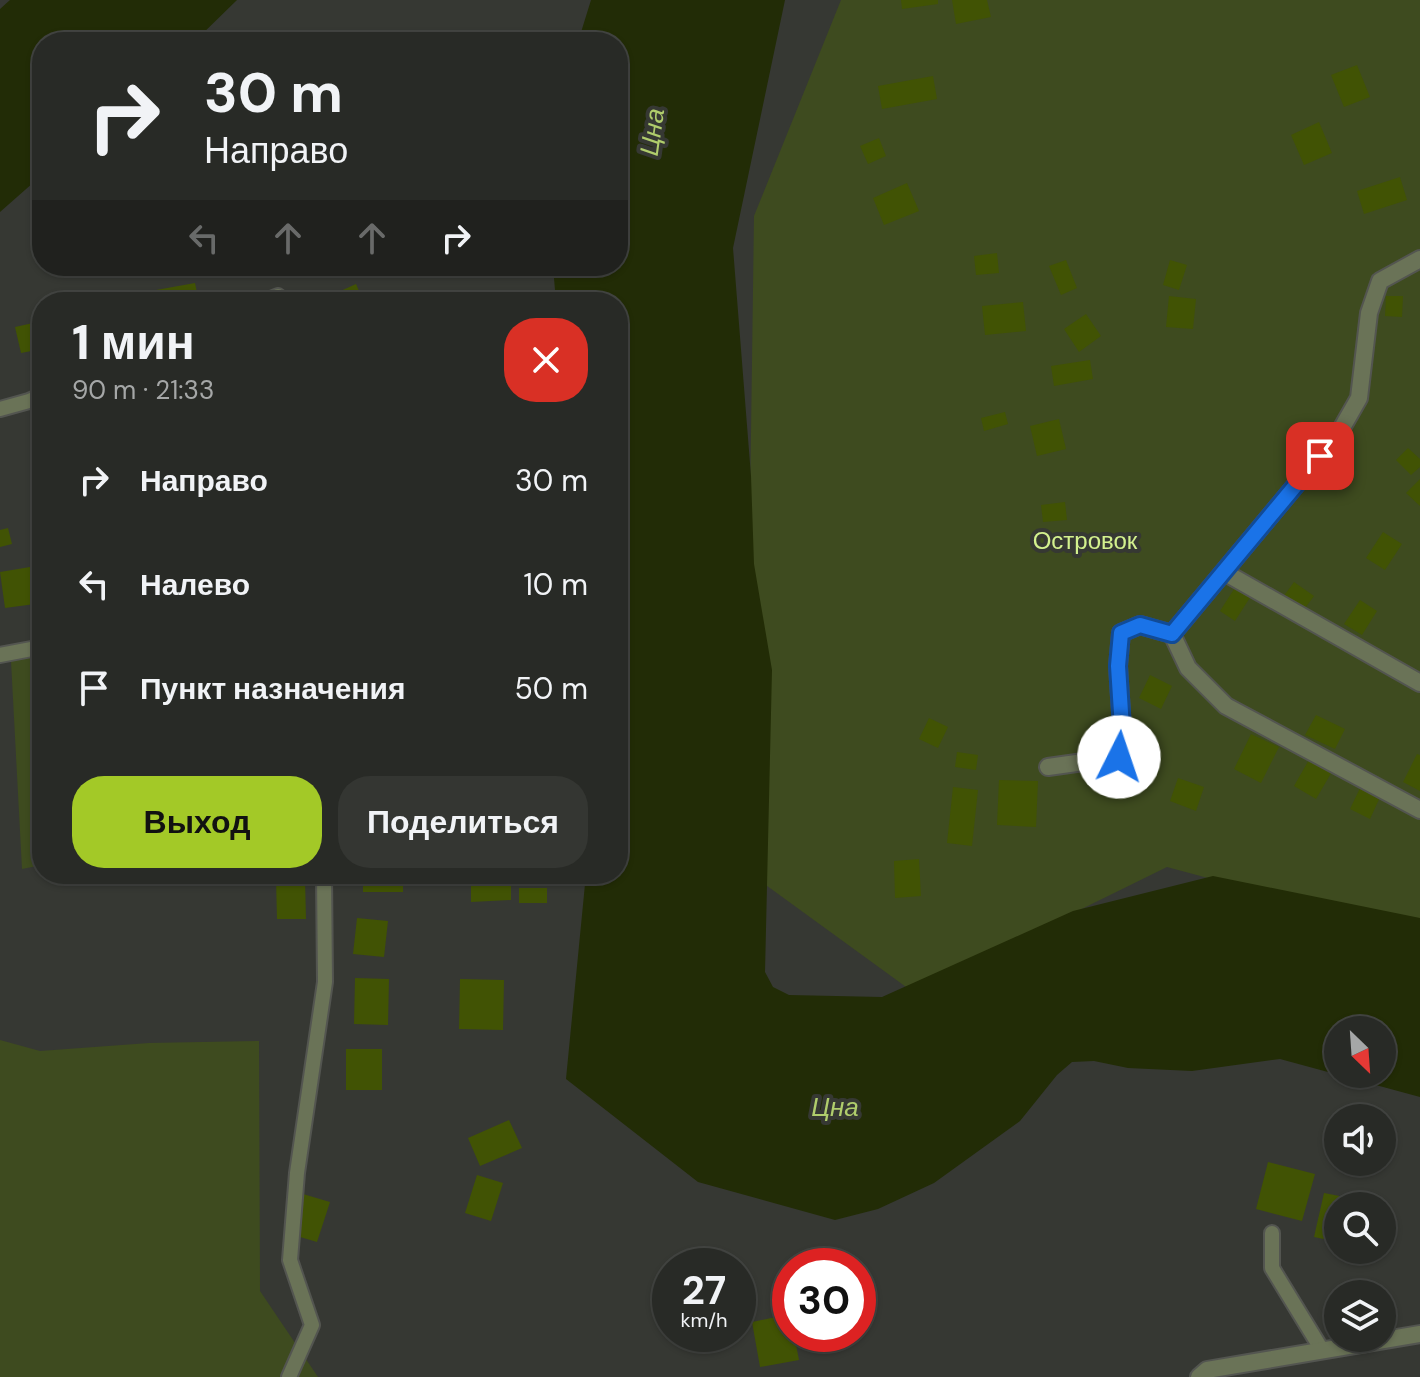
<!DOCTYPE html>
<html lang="ru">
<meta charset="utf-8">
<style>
body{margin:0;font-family:"DM Sans",sans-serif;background:#343632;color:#f1f3f6;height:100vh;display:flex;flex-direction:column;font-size:30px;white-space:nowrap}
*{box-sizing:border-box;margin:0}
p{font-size:26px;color:#a5a7a7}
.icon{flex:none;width:44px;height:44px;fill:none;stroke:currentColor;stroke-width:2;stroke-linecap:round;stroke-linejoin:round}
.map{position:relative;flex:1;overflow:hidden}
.side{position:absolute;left:32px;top:292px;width:596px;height:592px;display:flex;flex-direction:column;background:#282a26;border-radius:32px;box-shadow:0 2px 6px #0004,0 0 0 2px #444643}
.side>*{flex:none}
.hud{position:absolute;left:32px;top:32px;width:596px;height:244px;border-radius:32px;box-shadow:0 2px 6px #0004,0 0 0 2px #444643;background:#282a26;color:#f1f3f6;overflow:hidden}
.needle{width:52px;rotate:155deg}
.controls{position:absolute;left:1324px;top:1016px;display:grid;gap:16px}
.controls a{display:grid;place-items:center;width:72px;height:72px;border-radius:50%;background:#282a26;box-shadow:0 2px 6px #0004,0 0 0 2px #444643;font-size:40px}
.speed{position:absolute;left:652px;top:1248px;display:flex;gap:16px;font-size:40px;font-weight:700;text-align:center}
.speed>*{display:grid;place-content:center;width:104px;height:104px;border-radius:50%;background:#282a26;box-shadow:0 2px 6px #0004,0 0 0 2px #444643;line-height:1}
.speed small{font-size:20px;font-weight:400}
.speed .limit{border:12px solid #d22;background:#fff;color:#111}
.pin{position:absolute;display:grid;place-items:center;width:68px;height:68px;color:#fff;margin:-34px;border-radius:16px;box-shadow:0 4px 12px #0006}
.me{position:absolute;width:88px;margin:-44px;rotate:4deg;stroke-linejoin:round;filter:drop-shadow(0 0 6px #0008)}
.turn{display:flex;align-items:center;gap:28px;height:168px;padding:0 40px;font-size:36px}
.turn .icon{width:104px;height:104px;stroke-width:2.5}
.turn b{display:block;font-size:56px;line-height:68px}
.lanes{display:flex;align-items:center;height:76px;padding:0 40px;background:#0003;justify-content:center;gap:40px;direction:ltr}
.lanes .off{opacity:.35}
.round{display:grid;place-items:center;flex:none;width:84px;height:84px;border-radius:32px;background:#343632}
.summary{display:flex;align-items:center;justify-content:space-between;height:136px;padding:0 40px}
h1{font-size:48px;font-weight:800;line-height:60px}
.primary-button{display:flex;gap:16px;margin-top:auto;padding:16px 40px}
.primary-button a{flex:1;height:92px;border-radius:32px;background:#a3c927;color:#111;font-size:32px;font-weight:800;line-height:92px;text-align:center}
.primary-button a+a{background:#343632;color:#f1f3f6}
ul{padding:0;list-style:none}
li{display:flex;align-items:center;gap:24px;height:104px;padding:0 40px}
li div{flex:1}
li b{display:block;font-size:30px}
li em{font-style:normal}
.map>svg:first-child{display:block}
</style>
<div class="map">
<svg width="1420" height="1377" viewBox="0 0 1420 1377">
<rect width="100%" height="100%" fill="#363833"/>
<!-- green -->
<path fill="#3e4b1f" d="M841,0h579v935l-253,-68 -254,125 -168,-122 9,-654z
M42,655v210l-20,4 -11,-208z
M0,1040l40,11 109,-8 110,-2 1,250 58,86h-318z"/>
<!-- water -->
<path fill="#222c06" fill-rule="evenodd" d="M10,0h227l-43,42h-152v133l-42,37v-203z
M591,0h194l-52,248 18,228 3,88 18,106 -7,302 8,15 16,8 93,2 191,-86 140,-35 207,42v179l-140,-38 -88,12 -64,-3 -34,-7 -22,1 -15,13 -37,46 -86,62 -56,26 -43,11 -137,-38 -132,-103 20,-205h32v-572h-62l-3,-36h65v-224h-40zM1338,1030h44v44h-44z"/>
<!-- building -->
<path fill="#415304" d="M901,0h37v4l-36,5z
M952,0h35l4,17 -35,7z
M1357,65l13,32 -26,10 -13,-32z
M933,76l4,23 -55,10 -4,-23z
M1319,122l13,31 -28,12 -13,-30z
M879,138l7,18 -18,8 -8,-18z
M1400,177l7,23 -43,14 -7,-23z
M907,183l12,28 -35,14 -11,-27z
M997,253l2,20 -23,2 -2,-19z
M1066,260l11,28 -16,7 -12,-29z
M1170,260l17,5 -8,25 -16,-5z
M195,283l4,19h-40l-3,-12z
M356,284l8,18h-48z
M1169,296l27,3 -3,30 -27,-2z
M1386,296h17l-1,21 -17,-1z
M1023,302l3,29 -41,4 -3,-29z
M1086,314l15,22 -22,16 -15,-23z
M42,321v28l-21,4 -6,-26z
M1090,360l3,19 -39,7 -3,-20z
M1005,412l3,12 -24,7 -3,-13z
M1059,419l7,30 -29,7 -7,-30z
M1408,448l12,11v8l-9,8 -15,-15z
M1334,460l20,15 -10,13 -20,-15z
M1420,479v27l-14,-13z
M1065,502l2,18 -24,2 -2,-17z
M8,528l4,16 -12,3v-17z
M1383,532l19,12 -17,26 -19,-12z
M30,567l5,37 -30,4 -5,-36z
M1294,582l20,14 -11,15 -20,-14z
M1236,586l15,10 -16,25 -15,-10z
M1360,600l17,11 -15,24 -18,-11z
M1150,675l22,11 -11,23 -22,-11z
M1316,715l29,14 -10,20 -30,-14z
M929,718l19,9 -10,21 -19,-9z
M1251,734l28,13 -18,36 -27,-14z
M957,752l21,3 -2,15 -21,-3z
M1417,754l3,1v36l-17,-9z
M1310,758l23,12 -17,29 -22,-13z
M1178,778l26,9 -8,24 -26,-10z
M999,780l39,1 -2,46 -39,-2z
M1361,786l20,9 -11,24 -20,-10z
M953,787l25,3 -6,56 -25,-3z
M919,859l2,37 -26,2 -1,-37z
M363,874h40v18h-40z
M511,877v23l-40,2v-23z
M276,879h29l1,40h-29z
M519,888h28v15h-28z
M357,918l31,3 -4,36 -31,-3z
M355,978l34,1 -1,46 -34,-1z
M460,979l44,1 -1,50 -44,-1z
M346,1049h36v41h-36z
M509,1120l13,28 -42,18 -12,-28z
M1268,1162l47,12 -13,47 -46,-12z
M477,1175l26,8 -12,38 -26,-8z
M1324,1193l31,6 -1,7h-16v36l-24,-5z
M303,1194l27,8 -13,40 -27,-8z
M790,1314v20h4l5,26 -39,7 -8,-45z
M822,1334h35l1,6 -33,7z"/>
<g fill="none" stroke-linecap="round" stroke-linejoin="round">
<!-- service casing -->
<g stroke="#535550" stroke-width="18">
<path id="service" d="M263,302l15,-6 1,6
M0,409l29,-8 13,-6
M0,655l42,-8
M1272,1233v35l50,82
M289,1377l23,-52 -22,-65 7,-87 28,-191 -1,-108"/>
</g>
<!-- minor casing -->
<g stroke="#535550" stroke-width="20">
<path id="minor" d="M1420,259l-40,22 -11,32 -10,85 -20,35 -167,201 16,34 38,38 194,104
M1224,572l196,111
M1048,767l71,-10 3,-29 -4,-62 3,-33 19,-8 32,9
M1199,1377l8,-7 213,-36"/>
</g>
<!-- service -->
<use href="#service" stroke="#6a7357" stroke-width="14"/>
<!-- minor -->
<use href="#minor" stroke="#6a7357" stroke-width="16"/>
</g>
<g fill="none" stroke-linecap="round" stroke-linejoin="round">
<!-- route casing -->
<g stroke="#114b97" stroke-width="20">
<path id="route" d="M1119,757l3,-29 -4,-62 3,-33 19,-8 32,9 148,-178"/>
</g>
<!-- route -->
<use href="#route" stroke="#1a73e8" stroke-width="14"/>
</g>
<g text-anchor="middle" stroke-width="8" stroke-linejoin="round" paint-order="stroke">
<!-- park labels -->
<g font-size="24" fill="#d3f18e" stroke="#363833">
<text x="1085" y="549">Островок</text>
</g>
<!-- water labels -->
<g font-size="26" font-style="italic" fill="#b0cd6c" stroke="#363833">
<text transform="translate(652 132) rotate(-82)" y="9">Цна</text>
<text x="835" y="1116">Цна</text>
</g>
</g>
</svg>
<div class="controls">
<a><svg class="needle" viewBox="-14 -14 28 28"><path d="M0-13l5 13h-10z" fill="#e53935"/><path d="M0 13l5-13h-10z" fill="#a5a7a7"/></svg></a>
<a><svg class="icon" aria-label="sound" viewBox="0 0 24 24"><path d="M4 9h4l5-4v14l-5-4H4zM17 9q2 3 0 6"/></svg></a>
<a><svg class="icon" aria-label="search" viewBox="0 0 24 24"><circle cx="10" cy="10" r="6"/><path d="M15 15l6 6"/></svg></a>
<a><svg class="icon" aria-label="layers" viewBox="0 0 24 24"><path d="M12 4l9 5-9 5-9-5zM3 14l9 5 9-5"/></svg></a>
</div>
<div class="speed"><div>27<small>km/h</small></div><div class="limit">30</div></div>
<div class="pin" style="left:1320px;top:456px;background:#d93025"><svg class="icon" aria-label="arrive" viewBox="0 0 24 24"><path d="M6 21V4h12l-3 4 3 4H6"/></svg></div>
<svg class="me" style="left:1119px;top:757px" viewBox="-20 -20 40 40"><circle r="19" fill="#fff"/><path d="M0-13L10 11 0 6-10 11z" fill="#1a73e8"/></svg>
<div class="hud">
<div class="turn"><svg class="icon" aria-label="right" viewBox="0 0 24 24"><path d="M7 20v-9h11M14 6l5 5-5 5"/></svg><div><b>30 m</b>Направо</div></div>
<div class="lanes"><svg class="icon off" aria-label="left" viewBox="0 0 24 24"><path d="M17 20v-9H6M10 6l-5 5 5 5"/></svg><svg class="icon off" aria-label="ahead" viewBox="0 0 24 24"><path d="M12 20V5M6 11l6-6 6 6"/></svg><svg class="icon off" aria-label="ahead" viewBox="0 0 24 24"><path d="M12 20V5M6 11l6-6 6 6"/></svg><svg class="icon" aria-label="right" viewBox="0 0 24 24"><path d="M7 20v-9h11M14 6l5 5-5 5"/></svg></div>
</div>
<section class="side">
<div class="summary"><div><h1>1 мин</h1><p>90 m · 21:33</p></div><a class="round" style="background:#d93025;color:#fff"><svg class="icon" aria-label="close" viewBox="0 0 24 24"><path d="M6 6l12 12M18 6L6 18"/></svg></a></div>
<ul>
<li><svg class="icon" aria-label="right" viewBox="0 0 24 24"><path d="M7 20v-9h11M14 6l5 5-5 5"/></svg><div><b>Направо</b></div><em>30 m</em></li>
<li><svg class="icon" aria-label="left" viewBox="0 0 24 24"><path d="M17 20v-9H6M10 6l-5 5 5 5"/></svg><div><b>Налево</b></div><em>10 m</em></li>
<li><svg class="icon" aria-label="arrive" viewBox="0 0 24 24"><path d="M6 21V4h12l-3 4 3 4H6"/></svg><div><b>Пункт назначения</b></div><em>50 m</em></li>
</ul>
<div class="primary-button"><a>Выход</a><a>Поделиться</a></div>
</section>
</div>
